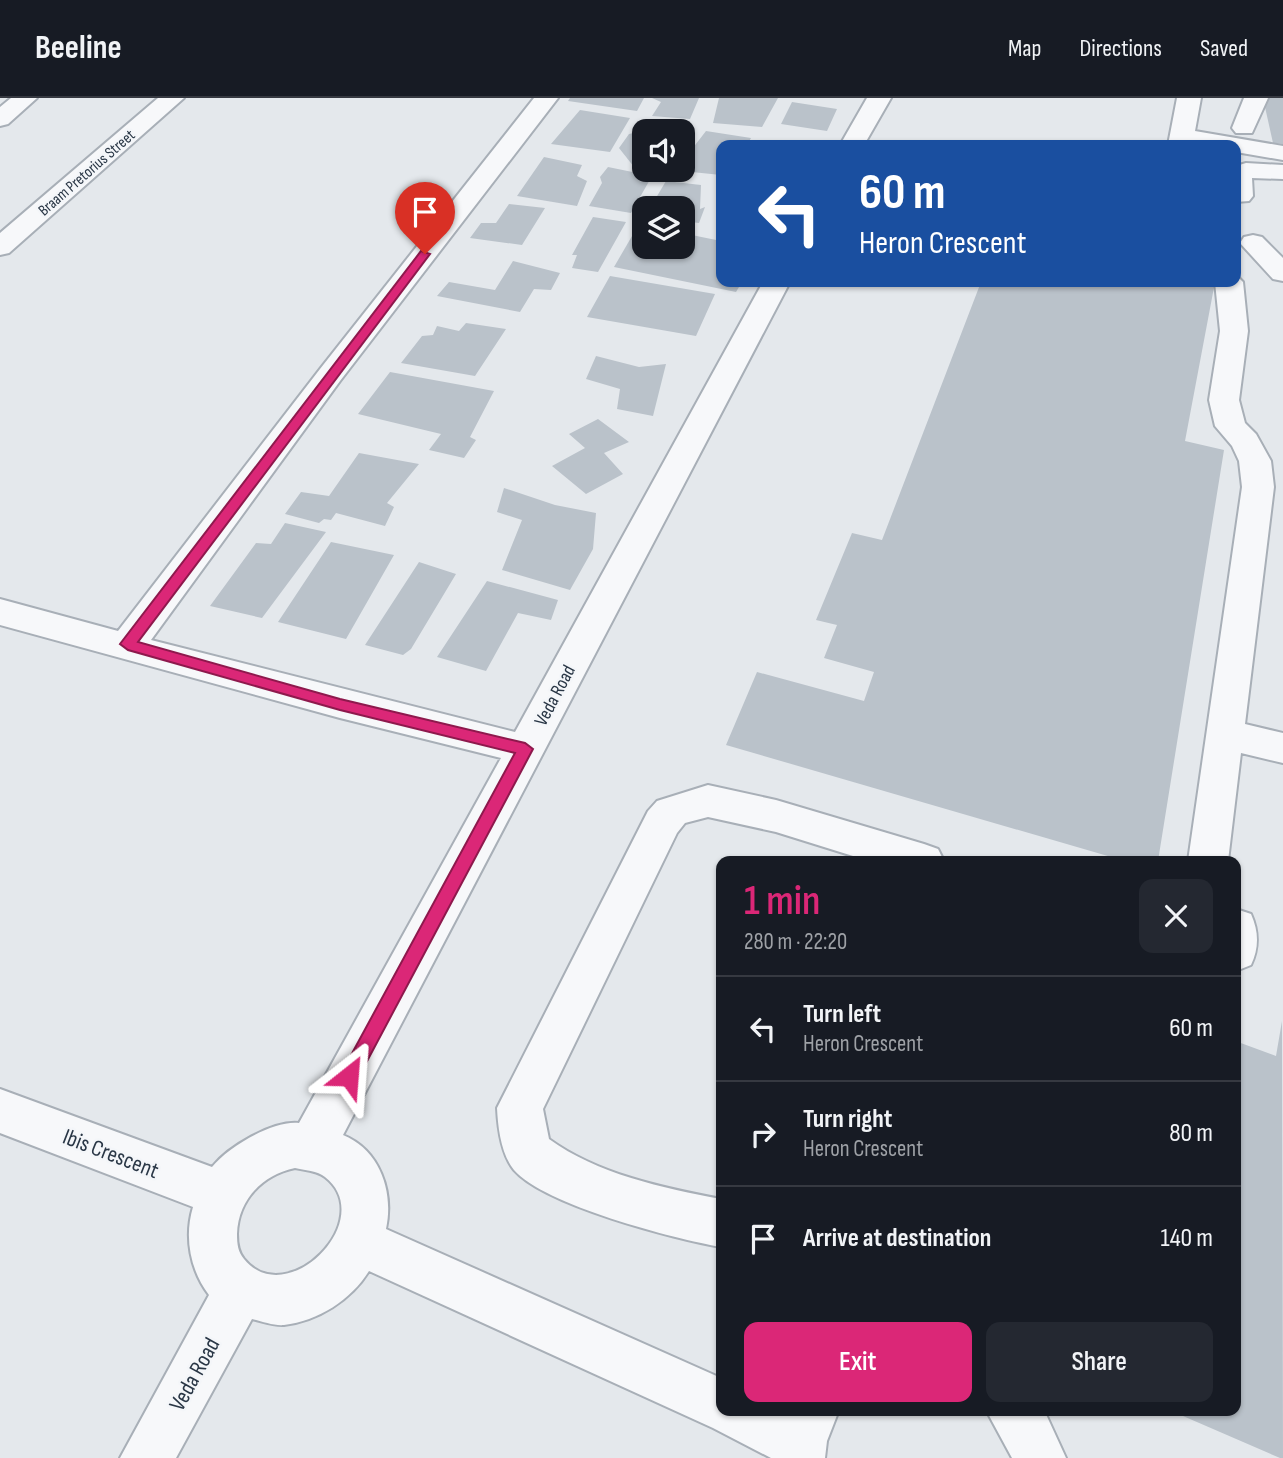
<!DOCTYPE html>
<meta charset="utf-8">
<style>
body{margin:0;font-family:"Sofia Sans Condensed",sans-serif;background:#242831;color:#f1f3f6;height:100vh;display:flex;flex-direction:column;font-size:26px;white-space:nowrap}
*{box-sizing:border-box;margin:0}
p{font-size:23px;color:#9ea1a6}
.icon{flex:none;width:38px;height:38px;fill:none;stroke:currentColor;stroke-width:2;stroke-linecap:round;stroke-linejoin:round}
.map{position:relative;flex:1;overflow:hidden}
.side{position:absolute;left:716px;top:758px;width:525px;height:560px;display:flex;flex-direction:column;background:#171b24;border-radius:14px;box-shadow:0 2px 5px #0004}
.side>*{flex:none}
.banner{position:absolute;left:716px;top:42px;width:525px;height:147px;border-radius:14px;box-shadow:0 2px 5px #0004;background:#1a4fa0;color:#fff;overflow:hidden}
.buttons{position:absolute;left:632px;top:21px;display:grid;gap:14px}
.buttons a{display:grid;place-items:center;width:63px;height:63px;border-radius:14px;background:#171b24;box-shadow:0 2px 5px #0004;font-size:35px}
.pin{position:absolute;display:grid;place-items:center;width:60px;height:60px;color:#fff;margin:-72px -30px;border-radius:50% 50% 50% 0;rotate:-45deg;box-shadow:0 0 7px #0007}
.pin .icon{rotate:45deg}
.me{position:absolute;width:77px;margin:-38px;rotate:28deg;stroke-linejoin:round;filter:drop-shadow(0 0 5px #0008)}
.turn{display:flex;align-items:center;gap:24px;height:147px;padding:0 28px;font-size:32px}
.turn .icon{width:91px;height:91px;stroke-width:2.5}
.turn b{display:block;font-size:49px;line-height:60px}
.round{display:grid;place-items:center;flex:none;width:74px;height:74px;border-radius:14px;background:#242831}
.summary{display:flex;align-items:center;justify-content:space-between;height:119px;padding:0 28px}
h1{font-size:42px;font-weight:600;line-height:52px;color:#db2777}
.button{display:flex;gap:14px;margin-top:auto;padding:14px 28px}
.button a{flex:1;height:80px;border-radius:14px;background:#db2777;color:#fff;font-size:28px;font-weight:600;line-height:80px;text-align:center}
.button a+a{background:#242831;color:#f1f3f6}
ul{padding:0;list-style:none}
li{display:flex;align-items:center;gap:21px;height:105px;padding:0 28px;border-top:2px solid #363941}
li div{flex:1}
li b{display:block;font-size:26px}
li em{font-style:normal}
header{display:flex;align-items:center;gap:42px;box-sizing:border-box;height:98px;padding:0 35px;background:#171b24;border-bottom:2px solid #363941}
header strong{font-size:33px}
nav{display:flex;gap:38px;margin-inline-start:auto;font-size:24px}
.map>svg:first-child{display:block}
</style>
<header>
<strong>Beeline</strong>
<nav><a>Map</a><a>Directions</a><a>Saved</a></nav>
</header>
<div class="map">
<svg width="1283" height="1360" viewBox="0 0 1283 1360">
<rect width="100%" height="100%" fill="#e4e8ec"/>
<!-- building -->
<path fill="#bac2ca" d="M570,0h74l-7,13 -69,-10z
M652,0h47l-9,21 -38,-3 9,-14z
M719,0h59l-16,29 -49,-4z
M1263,0h20v46l-10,-1z
M792,4l45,7 -10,22 -46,-7z
M580,12l50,8 -20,34 -59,-8z
M641,24l46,8v1h-43v35l-10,1 -15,-19 10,-14 9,-2z
M706,33l45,7 -4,7h-26v30l-39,-4v-9z
M544,59l38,8 -5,11 10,5 -10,25 -60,-10z
M608,69l44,9 -21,37 -42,-7 13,-23 -2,-6z
M666,83l35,4 -1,24 5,-2 -6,16 -17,-2v-13h-32z
M509,106l36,4 -23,37 -52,-7 11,-15h15z
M593,119l33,5 -28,50 -26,-4 5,-13h-5z
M639,126l5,1v22h38v-14l39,8v41h21l-6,10 -122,-25z
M513,163l47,12 -9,17 -17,-1 -14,23 -83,-16 12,-14 46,8z
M610,178l105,18 -19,42 -109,-19z
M981,184h234l-30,159 39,9 -66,411h-33l-399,-116 31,-73 107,29 10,-29 -50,-14 13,-33 -21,-5 36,-87 30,7z
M466,225l40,6 -31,47 -74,-13 21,-27 11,-1 4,-9 22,5z
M596,258l43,11 27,-3 -13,52 -36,-7 3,-20 -34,-10z
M390,274l104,19 -24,46 6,3 -12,18 -35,-8 12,-16 -83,-20z
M598,321l31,23 -25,11 19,21 -37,20 -34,-28 33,-18 -16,-14z
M359,355l60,11 -32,39 7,4 -9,19 -49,-13 -5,7 -7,-1 -5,4 -34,-9 16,-22 28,4z
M504,390l51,17 41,8 -3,36 -23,41 -68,-20 20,-50 -25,-8z
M285,425l41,9 -64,86 -52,-12 46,-63 15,1z
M331,444l63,13 -48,84 -68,-17z
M419,464l37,12 -45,75 -8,6 -38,-10z
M487,483l71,19 -7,20 -33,-7 -32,58 -49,-14z
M1282,923l1,437h-3l-97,-42 1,-6h52v-289l5,-33 -5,-2v-29l2,-15 38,14z"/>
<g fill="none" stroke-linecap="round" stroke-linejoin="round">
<!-- minor casing -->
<g stroke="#a8afb7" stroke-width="4">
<path id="minor" d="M11,0h26l-29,26 -8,2v-19z
M158,0h26l-175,155 -9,2v-22z
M534,0h24l-218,283 -189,259 364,92 248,-450h27l-447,853c37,15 51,57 43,94l335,149v32h118l-12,31 -2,17h-54l-58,-30 -344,-157c-18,29 -51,50 -85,54 -10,1 -23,-4 -32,-6l-76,139h-56l89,-163c-19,-25 -25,-58 -16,-88l-193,-74v-44l212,78c16,-20 61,-47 87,-44l202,-365 -161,-40 -340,-93v-26l118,32 202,-262zM295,1070c9,2 23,3 30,9 54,42 -38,135 -81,82 -6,-7 -7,-15 -7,-25 1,-34 25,-59 58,-66z
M867,0h24l-27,47h-24z
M1177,0h24l-6,33 88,15v14l-47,-8v-7h-68z
M1244,0h24l-16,35h-16l-4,-5z
M1246,65l37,2v14l-31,-1 1,18 -4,5 -13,1v-36z
M1253,137l9,2 21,21v23l-10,-2 -33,-36 4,-6z
M1236,177l7,7 5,49 -9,69 6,23 11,11 15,27 3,26 -29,237 38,9v30l-42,-10 -13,108h-40l54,-374 -3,-26 -7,-15 -17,-20 -6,-26 11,-69 -5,-49h21z
M708,687l68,15 148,44 14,5 6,12h-75l-93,-29 -68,-15 -23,6 -8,10 -134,276 6,30c48,35 114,49 172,60v48c-46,-8 -177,-42 -207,-77 -13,-16 -16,-42 -17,-62l151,-297 9,-10z
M1236,811l15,5c8,18 8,34 0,51l-15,6z
M986,1312h58l22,48h-54z"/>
</g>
<!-- minor -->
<use href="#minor" fill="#f7f8fa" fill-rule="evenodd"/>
</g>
<!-- route -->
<path fill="#db2777" stroke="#8e194d" stroke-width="2" d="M421,153l9,3 -292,388 202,57 185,44 8,6 -177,333 -7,2 -6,-2 -3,-6 3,-6 172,-317 -175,-43 -212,-60 -8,-6z"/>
<g text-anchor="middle" stroke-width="5" stroke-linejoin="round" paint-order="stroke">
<!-- far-street labels -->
<g font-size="16" fill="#2a3746" stroke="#f4f6f9">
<text transform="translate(86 74) rotate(-41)" y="6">Braam Pretorius Street</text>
</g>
<!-- street labels -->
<g font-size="19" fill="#2a3746" stroke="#f4f6f9">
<text transform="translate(554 597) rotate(-62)" y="7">Veda Road</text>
</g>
<!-- near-street labels -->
<g font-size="23" fill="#2a3746" stroke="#f4f6f9">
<text transform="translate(111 1055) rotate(21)" y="8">Ibis Crescent</text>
<text transform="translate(194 1276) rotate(-61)" y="8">Veda Road</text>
</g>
</g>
</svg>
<div class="buttons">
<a><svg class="icon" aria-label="sound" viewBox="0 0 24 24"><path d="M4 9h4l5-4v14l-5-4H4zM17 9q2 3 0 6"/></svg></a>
<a><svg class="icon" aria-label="layers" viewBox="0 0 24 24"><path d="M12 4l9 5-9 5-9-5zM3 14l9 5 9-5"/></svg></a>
</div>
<div class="pin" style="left:425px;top:156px;background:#d93025"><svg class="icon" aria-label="arrive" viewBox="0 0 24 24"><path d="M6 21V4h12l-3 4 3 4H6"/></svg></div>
<svg class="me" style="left:349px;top:978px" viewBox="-20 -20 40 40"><path d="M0-17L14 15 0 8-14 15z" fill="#db2777" stroke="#fff" stroke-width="4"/></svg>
<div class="banner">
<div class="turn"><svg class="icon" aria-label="left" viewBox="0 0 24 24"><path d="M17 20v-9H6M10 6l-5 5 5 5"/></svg><div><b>60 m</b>Heron Crescent</div></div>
</div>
<section class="side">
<div class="summary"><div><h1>1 min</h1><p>280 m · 22:20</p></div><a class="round"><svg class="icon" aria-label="close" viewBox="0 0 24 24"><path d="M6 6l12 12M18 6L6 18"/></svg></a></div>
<ul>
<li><svg class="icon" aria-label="left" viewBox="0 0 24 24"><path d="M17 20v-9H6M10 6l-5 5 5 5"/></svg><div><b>Turn left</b><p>Heron Crescent</p></div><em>60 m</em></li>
<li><svg class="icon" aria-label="right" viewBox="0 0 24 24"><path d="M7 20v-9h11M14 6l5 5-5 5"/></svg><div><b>Turn right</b><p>Heron Crescent</p></div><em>80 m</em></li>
<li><svg class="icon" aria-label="arrive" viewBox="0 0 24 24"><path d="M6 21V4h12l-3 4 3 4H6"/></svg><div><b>Arrive at destination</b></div><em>140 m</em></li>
</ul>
<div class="button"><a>Exit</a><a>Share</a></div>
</section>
</div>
